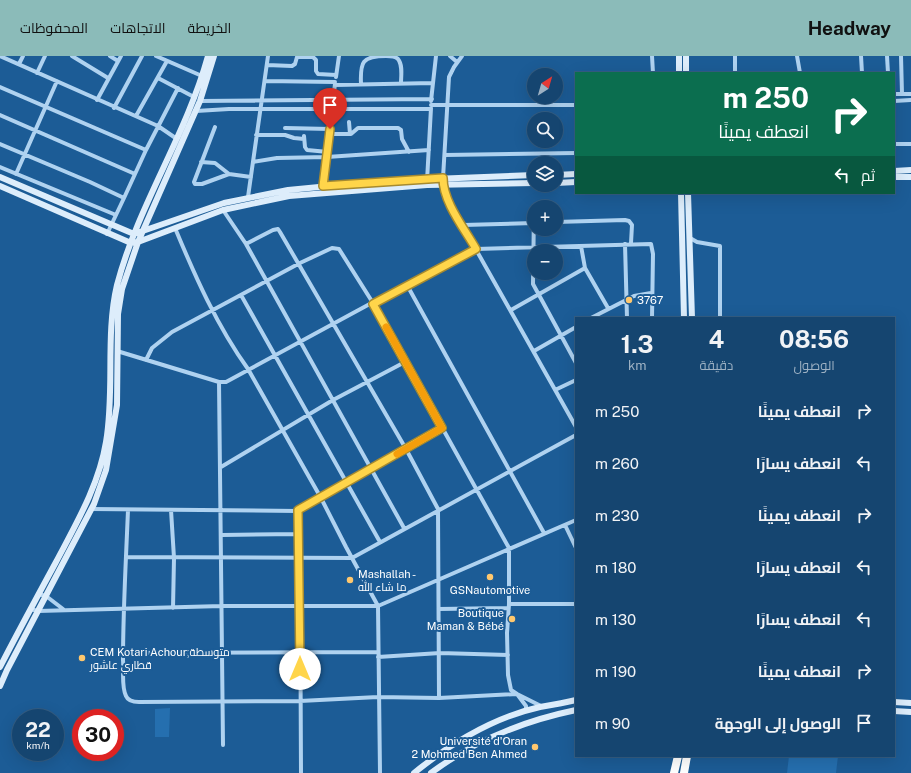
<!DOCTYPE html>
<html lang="ar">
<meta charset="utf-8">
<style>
body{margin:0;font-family:"Public Sans",Cairo,sans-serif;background:#224f78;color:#f1f3f6;direction:rtl;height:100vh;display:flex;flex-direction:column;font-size:15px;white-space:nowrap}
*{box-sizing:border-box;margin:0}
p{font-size:13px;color:#9db1c3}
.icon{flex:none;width:22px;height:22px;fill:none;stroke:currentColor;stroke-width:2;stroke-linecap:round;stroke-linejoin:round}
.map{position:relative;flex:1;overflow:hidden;direction:ltr}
.side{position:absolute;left:575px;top:261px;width:320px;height:440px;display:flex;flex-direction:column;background:#154570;border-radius:0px;box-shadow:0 4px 16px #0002,0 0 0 1px #345d83;direction:rtl}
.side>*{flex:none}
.guide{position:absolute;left:575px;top:16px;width:320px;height:122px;border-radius:0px;box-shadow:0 4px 16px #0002,0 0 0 1px #345d83;direction:rtl;background:#0b6e4f;color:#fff;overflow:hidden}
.needle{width:26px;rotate:37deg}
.tools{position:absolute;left:527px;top:12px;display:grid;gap:8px}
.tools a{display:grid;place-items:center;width:36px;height:36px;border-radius:50%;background:#154570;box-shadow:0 4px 16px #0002,0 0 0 1px #345d83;font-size:20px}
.speed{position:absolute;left:12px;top:653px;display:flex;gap:8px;font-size:20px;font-weight:700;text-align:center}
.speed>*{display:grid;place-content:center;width:52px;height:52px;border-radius:50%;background:#154570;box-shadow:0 4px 16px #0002,0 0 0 1px #345d83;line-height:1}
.speed small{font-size:10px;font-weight:400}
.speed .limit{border:6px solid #d22;background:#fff;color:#111}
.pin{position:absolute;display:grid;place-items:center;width:34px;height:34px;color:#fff;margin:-41px -17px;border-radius:50% 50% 50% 0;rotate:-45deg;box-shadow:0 0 4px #0007}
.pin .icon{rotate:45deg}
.me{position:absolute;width:44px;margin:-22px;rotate:0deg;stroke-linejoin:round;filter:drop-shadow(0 0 3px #0008)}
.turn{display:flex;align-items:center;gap:14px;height:84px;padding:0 20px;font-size:18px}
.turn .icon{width:52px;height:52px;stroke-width:2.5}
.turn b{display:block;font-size:28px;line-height:34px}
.then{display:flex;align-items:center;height:38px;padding:0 20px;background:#0003;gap:8px;font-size:15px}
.eta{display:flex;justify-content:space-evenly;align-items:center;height:68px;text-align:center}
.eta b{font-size:24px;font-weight:700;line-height:28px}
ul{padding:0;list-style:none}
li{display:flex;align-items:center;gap:12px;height:52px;padding:0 20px}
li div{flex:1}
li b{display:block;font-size:15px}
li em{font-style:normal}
header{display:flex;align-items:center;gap:24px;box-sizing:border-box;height:56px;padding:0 20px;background:#8bbbb9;color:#111}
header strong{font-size:19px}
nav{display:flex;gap:22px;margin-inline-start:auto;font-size:14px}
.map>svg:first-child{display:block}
</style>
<header>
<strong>Headway</strong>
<nav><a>الخريطة</a><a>الاتجاهات</a><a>المحفوظات</a></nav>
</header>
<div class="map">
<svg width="911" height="717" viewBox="0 0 911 717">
<rect width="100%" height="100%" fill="#1c5c96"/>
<!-- green -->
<path fill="#256faf" d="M170,652l-1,29h-14v-28z
M789,700h49l-2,17h-49z"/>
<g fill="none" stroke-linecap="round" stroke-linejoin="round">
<!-- street -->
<path stroke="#afd2f0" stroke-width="4" d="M0,0l158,70 19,13
M72,0l36,22
M110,0l8,5
M156,0l46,20
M450,0l7,6
M462,0l-8,11 -5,10 -6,101v7l9,22 124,220
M652,0l1,17
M735,0v17
M797,0l3,17
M861,0l1,17
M887,0l1,17
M901,0l1,38
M19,8l4,-8
M267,9l25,1 3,-2 2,-7h16l3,3v11l2,3 18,1
M37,17l8,-17
M336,21l3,-21
M158,22l36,19
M265,25l70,1
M361,28c-1,-22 1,-28 25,-28 4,0 9,0 12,3 5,6 3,17 3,24
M335,29l98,-2
M0,31l146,63
M894,38h17
M97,44l24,-44
M333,44l2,-16
M200,45l232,-2
M431,45l5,-45
M894,45l17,-1
M431,49h145
M114,52l28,-52
M196,55l33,-2h202
M0,59l135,59
M136,60l31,-55
M349,66l1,12
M215,71l-21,55 1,2h7l27,-10
M285,72l45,1
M330,78h21l7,-6h40l3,2 1,9 7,13
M256,79h29l9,3 10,1
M304,80l1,11 2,3 21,2
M0,88l90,38 34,16 22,-48 32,-62
M894,88h17
M445,99l131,-2
M201,106l14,1 14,11 22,3
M253,106l24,-4 50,-1 102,-7
M0,111l116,48
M16,118l41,-93
M427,125l4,-73
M323,130l10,-78
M248,141l20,-141
M534,153l-1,75 43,79
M223,154l23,34 158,284
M556,166l69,-2 4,1 3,4 -1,18
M463,169l71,-2
M175,172c20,48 42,98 73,141l73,129 25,49 32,59 2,167
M107,178l17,-36
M690,182l7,4 23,4v72
M246,188l27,-14 5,-1 2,3 126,217 32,60 1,189
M625,188l2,74
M581,190l4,22 23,40
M407,229l137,248
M241,239l139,247
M511,254l74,-42
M591,262l43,-22 17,-3
M117,295l102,31h7l223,-121 27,-12 175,-5 2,10 -1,64
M534,295l42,-24
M146,304l6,-12 20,-16 128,-69 32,-15 7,1 34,54 136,245v56l-2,29 1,42 3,15 6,4
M219,326l4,363
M555,334l21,-10
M221,411l112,-67 72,-38
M91,453l207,2 144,-83
M128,454c-2,50 -5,100 -5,150 1,10 -2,26 3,36 2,5 7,6 13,6l161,-1 78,-4 61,1 78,-4
M171,454l3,48 -1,50
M298,455l2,47 1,215
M565,469l11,23
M222,479l77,-1
M126,501l226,1 224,-123
M38,538l8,2 17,13
M509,548h67
M30,553l8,2 184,-5h156l198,-86
M439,553l68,-1
M123,597l255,-1
M378,601l62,-4 68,2
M526,655v-5l-9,-12 24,12"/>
<!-- secondary -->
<path stroke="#ddedfb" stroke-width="6" d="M679,0v17
M686,0v17
M894,115l17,-1
M556,119l20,-1
M0,121l134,57 90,-31 64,-13 93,-9 153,-6
M894,121h17
M556,127l20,-1
M0,130l131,57 7,-1 85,-32 66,-14 138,-11 107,-2
M681,137l3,125
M688,137l4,125
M0,611c18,-35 37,-70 56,-105 20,-38 43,-77 50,-120 9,-52 -1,-106 11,-157 21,-80 69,-149 91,-229
M0,630l7,-16 87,-166 12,-34 11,-65 1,-91 4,-25 16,-47 62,-141 14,-45
M894,646l17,1
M894,655l17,1
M414,717c36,-29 80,-56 126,-66 12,-2 24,-4 36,-7
M431,717c44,-33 92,-52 145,-63"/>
<!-- highway -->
<path stroke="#fff" stroke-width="8" d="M674,717l4,-17
M684,717l3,-17"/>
</g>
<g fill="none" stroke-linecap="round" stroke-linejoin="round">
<!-- route casing -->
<g stroke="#a68a30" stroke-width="10">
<path id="route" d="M300,613l-2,-159 144,-82 -69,-124 103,-55c-12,-21 -33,-47 -33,-71l-120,8 7,-57"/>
</g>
<!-- route -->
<use href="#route" stroke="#ffd54a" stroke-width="7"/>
<!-- slow -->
<path stroke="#f59e0b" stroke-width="7" d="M386,271l56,101 -45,26"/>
</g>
<!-- markers -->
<g fill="#ffc86e" stroke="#1c5c96" stroke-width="1.5">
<circle cx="629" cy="244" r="4"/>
<circle cx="490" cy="521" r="4"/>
<circle cx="350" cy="524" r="4"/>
<circle cx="512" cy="563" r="4"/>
<circle cx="82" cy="602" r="4"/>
<circle cx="535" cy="691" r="4"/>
</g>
<g text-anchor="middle" stroke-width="4" stroke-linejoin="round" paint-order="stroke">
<!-- poi labels -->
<g font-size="11" fill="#fff" stroke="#1c5c96" text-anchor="start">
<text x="637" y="248">3767</text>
<text x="358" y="522">Mashallah -<tspan x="358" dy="13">ما شاء الله</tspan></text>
<text x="490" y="538" text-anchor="middle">GSNautomotive</text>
<text x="504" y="561" text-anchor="end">Boutique<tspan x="504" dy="13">Maman &amp; Bébé</tspan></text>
<text x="90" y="600">CEM Kotari Achour;متوسطة<tspan x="90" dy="13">قطاري عاشور</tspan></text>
<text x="527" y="689" text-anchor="end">Université d'Oran<tspan x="527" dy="13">2 Mohmed Ben Ahmed</tspan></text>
</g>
</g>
</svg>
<div class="tools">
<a><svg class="needle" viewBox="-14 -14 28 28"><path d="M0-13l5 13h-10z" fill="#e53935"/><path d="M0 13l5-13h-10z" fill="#9db1c3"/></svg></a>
<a><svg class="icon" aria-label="search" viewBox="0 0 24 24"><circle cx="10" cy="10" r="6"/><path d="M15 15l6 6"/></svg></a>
<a><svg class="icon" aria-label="layers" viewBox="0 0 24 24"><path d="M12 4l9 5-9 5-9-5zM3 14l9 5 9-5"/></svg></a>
<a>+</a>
<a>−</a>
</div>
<div class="speed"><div>22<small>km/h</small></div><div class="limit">30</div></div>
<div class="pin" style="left:330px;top:73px;background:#d93025"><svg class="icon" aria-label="arrive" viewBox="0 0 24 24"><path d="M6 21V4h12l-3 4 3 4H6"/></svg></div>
<svg class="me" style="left:300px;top:613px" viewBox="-20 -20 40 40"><circle r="19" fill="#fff"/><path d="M0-13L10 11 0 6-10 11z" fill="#ffd54a"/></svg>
<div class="guide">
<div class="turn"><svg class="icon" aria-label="right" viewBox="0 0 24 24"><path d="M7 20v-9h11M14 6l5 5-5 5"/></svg><div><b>250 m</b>انعطف يمينًا</div></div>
<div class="then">ثم<svg class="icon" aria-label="left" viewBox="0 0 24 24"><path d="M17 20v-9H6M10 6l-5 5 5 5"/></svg></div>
</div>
<section class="side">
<div class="eta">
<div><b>08:56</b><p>الوصول</p></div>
<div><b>4</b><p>دقيقة</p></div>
<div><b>1.3</b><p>km</p></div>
</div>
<ul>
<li><svg class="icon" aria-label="right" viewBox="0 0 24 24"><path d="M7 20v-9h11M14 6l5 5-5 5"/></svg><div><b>انعطف يمينًا</b></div><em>250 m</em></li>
<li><svg class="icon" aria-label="left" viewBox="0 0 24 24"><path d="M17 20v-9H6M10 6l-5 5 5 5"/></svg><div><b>انعطف يسارًا</b></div><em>260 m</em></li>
<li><svg class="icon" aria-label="right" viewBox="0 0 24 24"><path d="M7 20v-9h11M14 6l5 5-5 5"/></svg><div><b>انعطف يمينًا</b></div><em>230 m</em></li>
<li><svg class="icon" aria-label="left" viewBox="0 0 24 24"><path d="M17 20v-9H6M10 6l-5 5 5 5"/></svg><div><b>انعطف يسارًا</b></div><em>180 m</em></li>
<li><svg class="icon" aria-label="left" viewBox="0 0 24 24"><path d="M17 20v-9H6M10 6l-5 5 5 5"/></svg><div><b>انعطف يسارًا</b></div><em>130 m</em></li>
<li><svg class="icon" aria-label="right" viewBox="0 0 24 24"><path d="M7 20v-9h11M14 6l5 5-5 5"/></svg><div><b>انعطف يمينًا</b></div><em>190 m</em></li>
<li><svg class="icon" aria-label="arrive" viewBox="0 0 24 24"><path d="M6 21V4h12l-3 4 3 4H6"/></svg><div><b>الوصول إلى الوجهة</b></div><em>90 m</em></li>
</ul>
</section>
</div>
